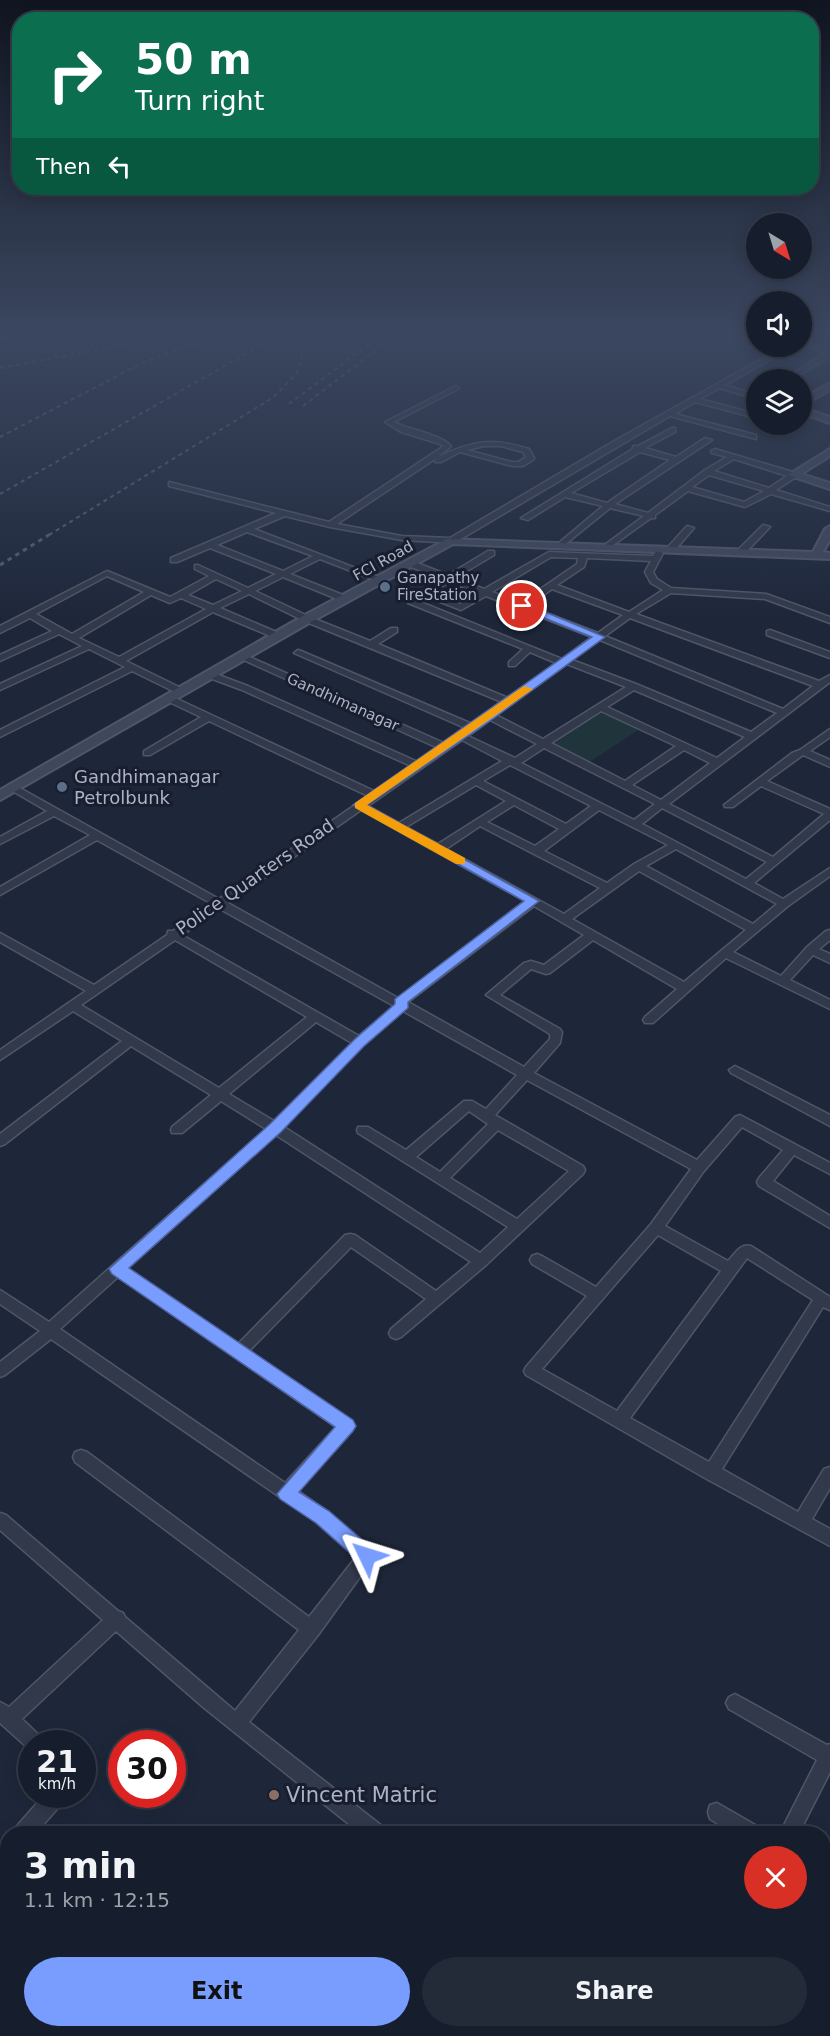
<!DOCTYPE html>
<meta charset="utf-8">
<style>
body{margin:0;font-family:"DejaVu Sans",sans-serif;background:#232a38;color:#f1f3f6;height:100vh;display:flex;flex-direction:column;font-size:22px;white-space:nowrap}
*{box-sizing:border-box;margin:0}
p{font-size:20px;color:#9ea2a9}
.icon{flex:none;width:33px;height:33px;fill:none;stroke:currentColor;stroke-width:2;stroke-linecap:round;stroke-linejoin:round}
.map{position:relative;flex:1;overflow:hidden}
.side{position:absolute;left:0px;top:1826px;width:831px;height:212px;display:flex;flex-direction:column;background:#161d2c;border-radius:24px 24px 0 0;box-shadow:0 3px 15px #0003,0 0 0 2px #353b48}
.side>*{flex:none}
.hud{position:absolute;left:12px;top:12px;width:807px;height:183px;border-radius:24px;box-shadow:0 3px 15px #0003,0 0 0 2px #353b48;background:#0b6e4f;color:#fff;overflow:hidden}
.needle{width:39px;rotate:142deg}
.fabs{position:absolute;left:746px;top:213px;display:grid;gap:12px}
.fabs a{display:grid;place-items:center;width:66px;height:66px;border-radius:50%;background:#161d2c;box-shadow:0 3px 15px #0003,0 0 0 2px #353b48;font-size:30px}
.speed{position:absolute;left:18px;top:1730px;display:flex;gap:12px;font-size:30px;font-weight:700;text-align:center}
.speed>*{display:grid;place-content:center;width:78px;height:78px;border-radius:50%;background:#161d2c;box-shadow:0 3px 15px #0003,0 0 0 2px #353b48;line-height:1}
.speed small{font-size:15px;font-weight:400}
.speed .limit{border:9px solid #d22;background:#fff;color:#111}
.pin{position:absolute;display:grid;place-items:center;width:51px;height:51px;color:#fff;margin:-26px;border:3px solid #fff;border-radius:50%;box-shadow:0 2px 6px #0007}
.me{position:absolute;width:66px;margin:-33px;rotate:311deg;stroke-linejoin:round;filter:drop-shadow(0 0 4px #0008)}
.turn{display:flex;align-items:center;gap:21px;height:126px;padding:0 24px;font-size:27px}
.turn .icon{width:78px;height:78px;stroke-width:2.5}
.turn b{display:block;font-size:42px;line-height:51px}
.then{display:flex;align-items:center;height:57px;padding:0 24px;background:#0003;gap:12px;font-size:22px}
.round{display:grid;place-items:center;flex:none;width:63px;height:63px;border-radius:32px;background:#232a38}
.head{display:flex;align-items:center;justify-content:space-between;height:102px;padding:0 24px}
h1{font-size:36px;font-weight:800;line-height:45px}
.button{display:flex;gap:12px;margin-top:auto;padding:12px 24px}
.button a{flex:1;height:69px;border-radius:36px;background:#799dff;color:#111;font-size:24px;font-weight:800;line-height:69px;text-align:center}
.button a+a{background:#232a38;color:#f1f3f6}
.map>svg:first-child{display:block}
</style>
<div class="map">
<svg width="830" height="2036" viewBox="0 0 830 2036">
<rect width="100%" height="100%" fill="#1e273a"/>
<!-- green -->
<path fill="#20353b" d="M601,709l40,19 -53,35 -39,-20z"/>
<g fill="none" stroke-linecap="round" stroke-linejoin="round">
<!-- street casing -->
<g stroke="#4f5668" stroke-width="3">
<path id="street" d="M6,332h11l-17,5v-4z
M813,332h7l-14,9 24,10v5l-38,24h-9l42,-27 -24,-10v-5z
M785,346h9l-69,39 31,10v4l-36,-11 -20,11 56,15v4l-61,-16 -20,12 81,21v4l-86,-23 -216,127 -52,-3 -72,-13 -45,-11 -31,13 130,50 -7,2 -57,-22 -30,15 58,23v4h-6l-59,-24 -28,14 55,26 60,24 21,-13h6v4l-19,12 130,54 48,-35 -26,-11 -15,14h-6v-4l14,-13 -115,-46v-4l34,-20 -36,-14v-4h6l36,14 40,-24h6v4l-39,23 29,11 65,-37 104,4 3,-5h3l4,2 -10,19 4,7 14,9 95,6 64,23v6l-65,-24 -94,-6 -35,21 183,67 11,-6v7l-161,122 104,53 51,-43 -63,-28 -28,21h-8l-1,-2 68,-52 8,-3 30,-21v8l-20,14 20,9v7l-27,-12 -36,26 63,28v11l-76,63 29,16 47,-31v8l-42,30 -55,46 48,24 26,-29 19,-16 4,-1v10l-11,9 11,5v9l-17,-8 -23,25 40,20v9l-104,-51 -73,65h-8l-2,-3 2,-3 32,-28 -84,-49 -43,33 -4,1 -15,-5 -31,26 60,34 2,3 -2,11 -26,30 163,87 38,-43 5,-2 90,48v11l-36,-19 -21,26 57,35v12l-71,-42 -2,-4 2,-4 24,-28 -41,-23 -38,44 -39,55 63,35c7,-7 12,-18 23,-15l79,51v13l-7,-3 -101,162 76,43 26,-43 6,-2v21l-18,31 18,10v17l-125,-68 -179,-103 -2,-4 2,-4 61,-71 -55,-32 -2,-4 2,-4 5,-2 5,2 54,31 55,-63 40,-55 -164,-89 -32,35 88,51 2,4 -2,4 -97,91 -85,72 -5,2 -5,-2 -2,-4 2,-4 35,-30 -75,-52 -102,104 103,70 3,5 -3,5 -54,60 30,21 45,39 2,5 -57,79 -69,87 133,104 2,7h-24l-157,-126 -87,-76 -94,88 19,18 3,6h-12v8l-3,-2 -29,-26v-21l9,5 94,-87 -103,-90v-17l6,2 112,96 5,2 2,4 110,94 64,-81 -224,-168 -2,-5 2,-5 6,-2 6,2 222,165 47,-60 -40,-35 -265,-183 -46,36 -5,2v-15l40,-31 -40,-27v-14l49,32 217,-193 -45,-28 -39,32h-10l-1,-3 1,-3 39,-32 -80,-49 -126,98 -5,2v-12l122,-93 -49,-30 -73,49v-10l86,-59 -86,-49v-9l94,52 73,-50 1,-4h5l39,-27 -115,-64 -97,55v-8l90,-52 -36,-19 -54,28v-7l47,-26 -38,-22 5,-3 4,1 201,112 149,-103 -159,-75 -59,34h-6v-4l57,-34 -34,-16v-4h6l201,94 37,-25 -169,-76 -35,-13v-4h6l35,13 170,76 20,-14 -201,-91 2,-2h6l199,88 21,-15 -171,-75 4,-3 3,1 171,73 30,-22 -198,-81 -55,-27 -29,14 61,26v4h-6l-62,-26 -87,49 59,29v4h-6l-47,-23 -132,66v-7l125,-63 -36,-18 -89,41v-6l82,-38 -23,-12 -59,27v-6l52,-24 -22,-13 -30,15v-7l107,-55 63,26 39,-21 -14,-7v-4h3l50,23 28,-14 -66,-26 -33,14h-6v-4l105,-45 -107,-27v-4l160,40 112,-74 2,-2 -3,-2 -39,-12 -16,-10 71,-36 3,2 -1,1 -64,33c16,8 46,12 57,24l-13,11c34,-16 54,-20 91,-8l5,9 -1,2 -10,6h-11l-52,-14 -19,10h-6v-3l-98,65 65,12 48,2 166,-98zM484,446h17l22,6 3,5 -8,5h-6l-45,-12zM247,532l66,24 -30,15 -66,-26zM551,557l27,1 -1,6 -57,39 -28,-11zM587,558l64,3 -6,11 6,11 12,7 -34,22 -72,-27 27,-18zM107,576l37,16 -72,42 -36,-20zM216,579l26,12 -29,14 -25,-10zM449,582l29,11 -18,11 -29,-11zM552,589l71,26 -25,18 -70,-27zM151,595l19,8 11,-5 25,11 -87,48 -40,-19zM425,596l36,14 25,-14 106,41 -30,22 -144,-58zM630,618l183,68 -30,23 -178,-73zM600,640l177,73 -26,19 -115,-48 -64,-24zM567,664l59,23 -83,52 -47,-24zM634,690l111,47 -28,21 -110,-51zM601,711l75,35 -51,35 -74,-38zM490,720l47,24 -22,14 -47,-22zM462,740l40,21 -103,62 -31,-17zM544,748l111,56 -21,16 -113,-57zM684,750l26,13 -49,37 -29,-15zM510,765l81,41 -25,18 -83,-43zM476,785l30,16 -68,43 -32,-17zM514,805l45,24 -24,17 -48,-24zM662,808l105,54 -21,17 -104,-55zM361,810l164,91 -127,97 -170,-95zM599,810l69,35 -34,19 -27,19 -63,-32zM480,826l120,62 -36,26 -118,-65zM676,849l101,55 -24,20 -107,-58zM639,871l107,59 -62,52 -112,-63zM534,906l50,29 -40,30 -13,-4 -7,2 -38,32 64,39v5l-26,28 -116,-65zM220,909l174,97 -35,30 -177,-101zM175,940l132,77 -88,71 -138,-83zM403,1011l114,64 -31,34 -14,-8h-8l-58,49 -38,-23h-10l-1,3 1,3 150,94 -28,26 -196,-126 80,-82zM316,1022l36,21 -78,78 -45,-27zM469,1111l19,13 -48,48 -24,-15zM498,1130l71,41 -52,48 -67,-41zM276,1135l195,127 -35,29 -81,-56 -5,-1 -5,1 -107,109 -111,-75zM658,1235l63,36 -104,140 -75,-42zM747,1258l66,42 -104,162 -79,-44zM118,1277l218,150 -51,56 -225,-154z
M672,428h3v4l-30,16 31,9 29,-19 7,2 -97,64 33,9 57,-43 22,-13 -15,-4 -1,-2 4,-2 81,24v4l-20,13 54,17v4l-59,-17 -26,13 -57,-16 -33,24v3h-4l-42,30 -4,-2 1,-2 38,-28 -34,-8 -47,38 -4,-2 1,-2 43,-36 -38,-9 -37,23 -7,-2 112,-69v-3h5zM640,452l30,8 -63,43 -36,-10zM734,459l53,17 -18,12 -55,-17zM709,475l55,16 -20,11 -52,-15z
M763,525l7,2 -26,27h-6v-4z
M687,526l7,2 -20,23h-6v-4z
M770,630l60,22v6l-63,-23v-4z
M735,1066l95,49v11l-99,-53 -2,-3z
M735,1694l92,51 3,-1v28l-31,61h-19l37,-73 -88,-51 -3,-6 3,-6z
M45,1794h21l-2,7 -28,32h-21l2,-7z
M717,1803l40,23 2,7h-26l-23,-14 -2,-7 2,-7z
M8,1844v24l-8,3v-23z
M824,1873l6,3v22l-6,-3z
M824,2018l6,2v16h-12l-4,-6h10z
M600,2030h27l2,6h-27z
M677,2030h21l-2,6h-21z"/>
</g>
<!-- secondary casing -->
<g stroke="#4f5668" stroke-width="4">
<path id="secondary" d="M830,383v7l-29,16v-7z
M801,407l29,10v6l-29,-10z
M830,449v7l-29,18 29,9v6l-42,-14z
M830,526v14l-7,12 7,1v6l-377,-15 -142,78 -311,178v-10l303,-174 144,-77 366,13 12,-23z"/>
</g>
<!-- street -->
<use href="#street" fill="#32394a" fill-rule="evenodd"/>
<!-- secondary -->
<use href="#secondary" fill="#3f475d" fill-rule="evenodd"/>
<!-- rail-far1 -->
<path stroke="#535c72" stroke-width="2" stroke-dasharray="4 4" stroke-linecap="butt" d="M0,368l191,-36
M289,404l96,-72
M303,406l97,-74
M0,437l144,-75 47,-17 49,-13
M0,494l284,-162
M49,535l225,-138 23,-24 9,-30 8,-11"/>
<!-- rail -->
<path stroke="#535c72" stroke-width="3" stroke-dasharray="4.5 4.5" stroke-linecap="butt" d="M0,565l52,-32"/>
</g>
<!-- sky -->
<linearGradient id="sky" x2="0" y2="1"><stop stop-color="#101520"/><stop offset="0.54" stop-color="#3b4760"/><stop offset="1" stop-color="#3b4760" stop-opacity="0"/></linearGradient>
<rect width="830" height="617" fill="url(#sky)"/>
<!-- route -->
<path fill="#799dff" stroke="#4f66a6" stroke-width="1.5" d="M519,604h7l79,33 -111,81 -127,87 172,96 -131,101v6l-44,38 -83,86 -152,136 224,152 3,6 -3,5 -54,61 30,19 45,39 2,6 -2,6 -7,3 -7,-3 -44,-39 -36,-24 -3,-5 58,-67 -223,-153 -3,-5 161,-145 85,-85 40,-35v-5l129,-98 -171,-96 239,-168 -73,-29z"/>
<!-- slow -->
<path fill="#f59e0b" d="M524,686l9,3 -166,116 98,53v6h-9l-101,-56v-5z"/>
<!-- markers -->
<g fill="#5c6f8a" stroke="#181e2e" stroke-width="2">
<circle cx="385" cy="587" r="6"/>
<circle cx="62" cy="787" r="6"/>
</g>
<circle fill="#8d6e63" stroke="#181e2e" stroke-width="2" cx="274" cy="1795" r="6"/>
<g text-anchor="middle" stroke-width="6" stroke-linejoin="round" paint-order="stroke">
<!-- far-street labels -->
<g font-size="15" fill="#acb3c7" stroke="#181e2e">
<text transform="translate(383 561) rotate(-29)" y="5">FCI Road</text>
<text transform="translate(343 702) rotate(24)" y="5">Gandhimanagar</text>
</g>
<!-- far-poi labels -->
<g font-size="15" fill="#acb3c7" stroke="#181e2e" text-anchor="start">
<text x="397" y="583">Ganapathy<tspan x="397" dy="17">FireStation</tspan></text>
</g>
<!-- poi labels -->
<g font-size="18" fill="#acb3c7" stroke="#181e2e" text-anchor="start">
<text x="74" y="783">Gandhimanagar<tspan x="74" dy="21">Petrolbunk</tspan></text>
</g>
<!-- street labels -->
<g font-size="18" fill="#acb3c7" stroke="#181e2e">
<text transform="translate(255 877) rotate(-35)" y="6">Police Quarters Road</text>
</g>
<!-- near-poi labels -->
<g font-size="21" fill="#acb3c7" stroke="#181e2e" text-anchor="start">
<text x="286" y="1802">Vincent Matric</text>
</g>
</g>
</svg>
<div class="fabs">
<a><svg class="needle" viewBox="-14 -14 28 28"><path d="M0-13l5 13h-10z" fill="#e53935"/><path d="M0 13l5-13h-10z" fill="#9ea2a9"/></svg></a>
<a><svg class="icon" aria-label="sound" viewBox="0 0 24 24"><path d="M4 9h4l5-4v14l-5-4H4zM17 9q2 3 0 6"/></svg></a>
<a><svg class="icon" aria-label="layers" viewBox="0 0 24 24"><path d="M12 4l9 5-9 5-9-5zM3 14l9 5 9-5"/></svg></a>
</div>
<div class="speed"><div>21<small>km/h</small></div><div class="limit">30</div></div>
<div class="pin" style="left:522px;top:606px;background:#d93025"><svg class="icon" aria-label="arrive" viewBox="0 0 24 24"><path d="M6 21V4h12l-3 4 3 4H6"/></svg></div>
<svg class="me" style="left:367px;top:1556px" viewBox="-20 -20 40 40"><path d="M0-17L14 15 0 8-14 15z" fill="#799dff" stroke="#fff" stroke-width="4"/></svg>
<div class="hud">
<div class="turn"><svg class="icon" aria-label="right" viewBox="0 0 24 24"><path d="M7 20v-9h11M14 6l5 5-5 5"/></svg><div><b>50 m</b>Turn right</div></div>
<div class="then">Then<svg class="icon" aria-label="left" viewBox="0 0 24 24"><path d="M17 20v-9H6M10 6l-5 5 5 5"/></svg></div>
</div>
<section class="side">
<div class="head"><div><h1>3 min</h1><p>1.1 km · 12:15</p></div><a class="round" style="background:#d93025;color:#fff"><svg class="icon" aria-label="close" viewBox="0 0 24 24"><path d="M6 6l12 12M18 6L6 18"/></svg></a></div>
<div class="button"><a>Exit</a><a>Share</a></div>
</section>
</div>
